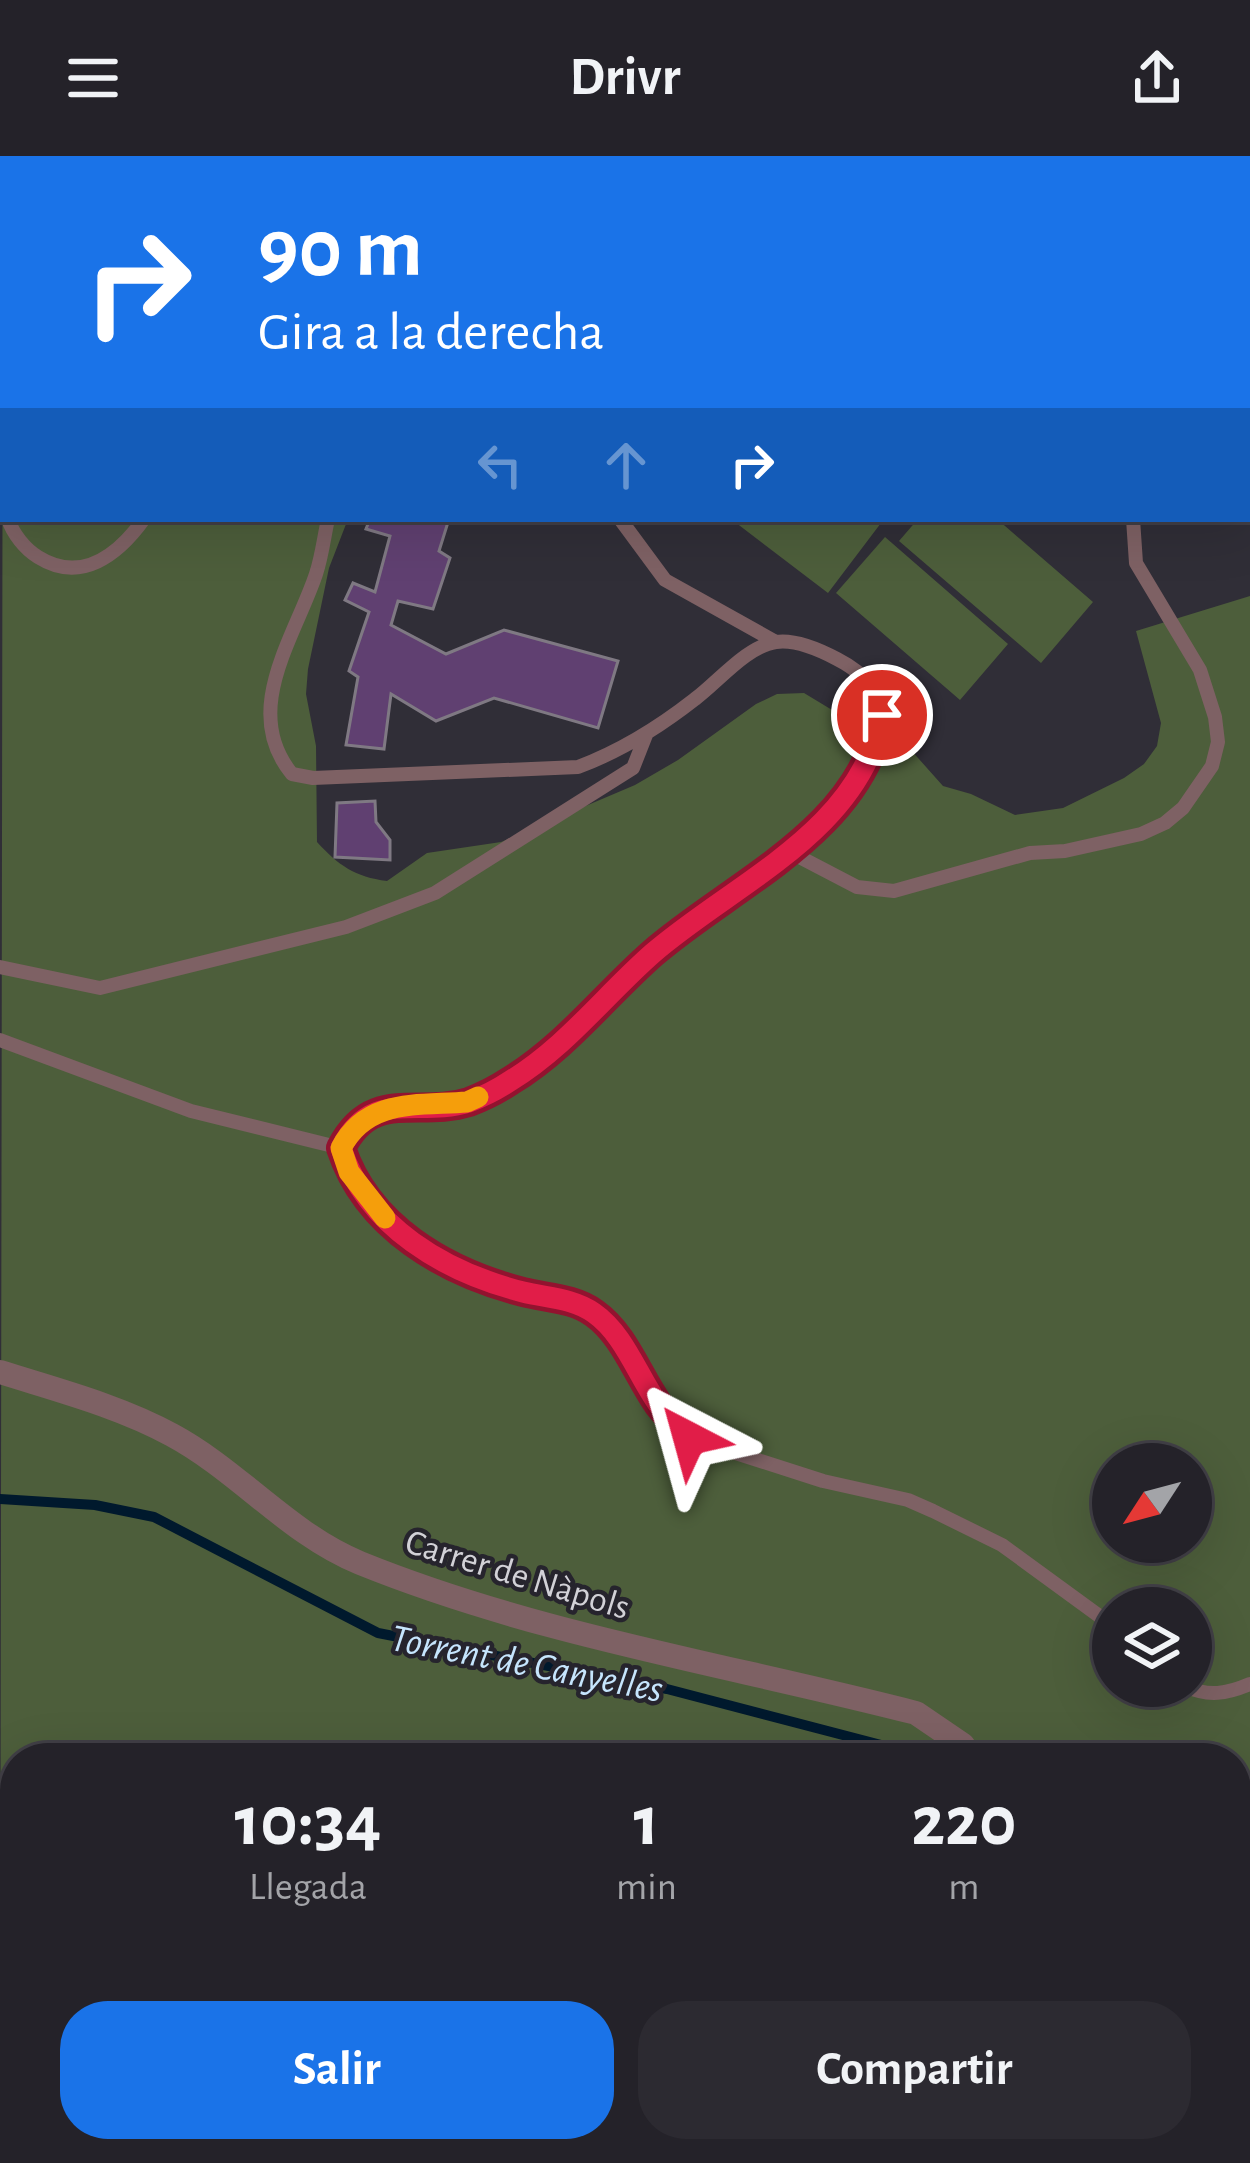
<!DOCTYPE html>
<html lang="es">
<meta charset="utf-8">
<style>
body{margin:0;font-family:"Alegreya Sans",sans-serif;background:#2c2a31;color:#f1f3f6;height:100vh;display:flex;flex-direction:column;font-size:45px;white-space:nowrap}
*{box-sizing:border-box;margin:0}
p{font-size:39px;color:#a3a4a8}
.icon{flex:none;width:66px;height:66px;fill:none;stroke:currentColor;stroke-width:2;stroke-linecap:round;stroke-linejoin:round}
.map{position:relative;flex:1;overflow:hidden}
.sheet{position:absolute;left:0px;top:1587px;width:1251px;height:420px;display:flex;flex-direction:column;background:#242229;border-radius:48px 48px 0 0;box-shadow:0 12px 48px #0002,0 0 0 3px #413f46}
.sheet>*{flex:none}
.hud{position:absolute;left:0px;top:0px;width:1251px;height:366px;box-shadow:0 12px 48px #0002,0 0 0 3px #413f46;background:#1a73e8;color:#fff;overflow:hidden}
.needle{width:78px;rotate:234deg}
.fabs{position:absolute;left:1092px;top:1287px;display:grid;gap:24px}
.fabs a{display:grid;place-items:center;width:120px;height:120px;border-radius:50%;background:#242229;box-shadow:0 12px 48px #0002,0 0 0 3px #413f46;font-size:60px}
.pin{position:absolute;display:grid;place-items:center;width:102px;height:102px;color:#fff;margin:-51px;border:6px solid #fff;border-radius:50%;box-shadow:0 3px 12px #0007}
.me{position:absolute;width:132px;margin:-66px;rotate:321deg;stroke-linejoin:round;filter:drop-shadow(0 0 9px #0008)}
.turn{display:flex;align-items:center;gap:42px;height:252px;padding:0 60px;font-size:54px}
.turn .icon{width:156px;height:156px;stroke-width:2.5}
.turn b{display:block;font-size:84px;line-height:102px}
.lanes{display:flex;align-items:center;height:114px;padding:0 60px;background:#0003;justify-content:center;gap:60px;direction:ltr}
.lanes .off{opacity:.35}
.eta{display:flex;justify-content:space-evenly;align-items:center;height:204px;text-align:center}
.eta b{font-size:72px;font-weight:600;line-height:84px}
.primary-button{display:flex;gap:24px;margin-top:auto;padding:24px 60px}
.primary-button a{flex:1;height:138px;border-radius:48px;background:#1a73e8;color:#fff;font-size:48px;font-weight:600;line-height:138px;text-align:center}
.primary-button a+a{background:#2c2a31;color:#f1f3f6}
header{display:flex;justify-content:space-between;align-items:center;height:156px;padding:0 60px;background:#242229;font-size:54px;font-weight:600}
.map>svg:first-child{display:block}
</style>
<header><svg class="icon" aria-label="menu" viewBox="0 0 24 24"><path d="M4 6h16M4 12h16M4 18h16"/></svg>Drivr<svg class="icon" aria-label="share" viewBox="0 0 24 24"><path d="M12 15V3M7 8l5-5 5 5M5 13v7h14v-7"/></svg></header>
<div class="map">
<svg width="1250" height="2007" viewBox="0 0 1250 2007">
<rect width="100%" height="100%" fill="#302e37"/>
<!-- green -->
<path fill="#4d5e3b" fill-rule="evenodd" d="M3,8v355h345l-19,49 -21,101 -2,25 10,52 1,96c21,23 38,35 70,39l40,-28 74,-11 134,-57 43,-25 78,-56 21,-10 27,-1 43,26 24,1 23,11 49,55 28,8 44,21 48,-7 61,-30 20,-14 13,-18 4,-23 -25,-92 114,-35v1242l-14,2v-82h-1221v390h185l-1,15h-199zM1113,1308h78v78h-78zM1113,1452h78v78h-78z
M731,363h153l-56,74z
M918,363h79l96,83 -52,61 -142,-122z
M885,381l123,107 -48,56 -124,-107z"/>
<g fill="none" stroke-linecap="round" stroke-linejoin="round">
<!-- stream -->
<path stroke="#00192d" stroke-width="10" d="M0,1343l95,6 59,12 224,116 289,56 264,69
M1236,1721l14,1"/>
</g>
<!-- building -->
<path fill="#604071" stroke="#7f7983" stroke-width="3" d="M370,363h79l-10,32 11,7 -17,51 -35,-8 -7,24 55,29 58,-24 114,31 -20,67 -104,-30 -58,23 -45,-27 -7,55 -38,-4 12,-68 -9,-6 20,-59 -24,-12 8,-17 22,9 15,-56 -24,-7z
M375,645l1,21 14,18v20l-55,-3 2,-54z"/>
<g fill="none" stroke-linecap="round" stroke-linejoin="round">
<!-- service -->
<path stroke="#7e6164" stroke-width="14" d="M317,0l2,3
M499,0l1,3
M921,0l1,3
M1134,0v3
M243,3l1,-3
M1248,137l2,2
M1248,307l2,2
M0,336l3,10
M8,363c5,15 17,30 30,38 43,27 80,-2 106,-38
M328,363c-4,18 -6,37 -12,55 -21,63 -76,137 -24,200l21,4 265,-11c43,-16 80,-39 117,-68 23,-17 52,-53 81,-57 20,-3 44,8 61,17 76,39 36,98 -3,148 -49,62 -126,96 -183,148 -47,44 -86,94 -142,127 -12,7 -28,16 -41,20 -52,15 -97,-14 -127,46l8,24 52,64 34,22 45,21 99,24 21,14 59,89 30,32 134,43 85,19 25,11 69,34 111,81
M620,363l45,61 111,62
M788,695l69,36 37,4 136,-38 35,-2 76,-17 24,-11 18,-15 29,-42 6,-24 -3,-25 -15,-47 -64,-107 -3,-44
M0,811l100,21 246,-61 89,-34 198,-125 13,-33
M0,884l191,71 150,37
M1185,1530c23,11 42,8 65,-2"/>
<!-- minor -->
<path stroke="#7e6164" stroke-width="24" d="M0,1216c57,18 119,34 172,63 67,36 117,99 188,128 178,72 370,102 556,150l47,32 7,13
M1236,1761l14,-1
M1236,1876l14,-6
M1018,1992l18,15
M337,2007l1,-15
M667,2007l6,-15
M845,2007l66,-15"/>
</g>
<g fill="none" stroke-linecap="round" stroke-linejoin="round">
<!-- route casing -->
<g stroke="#92132f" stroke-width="30">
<path id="route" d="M689,1282c-10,-11 -22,-22 -31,-34 -21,-30 -34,-70 -64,-91 -21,-15 -47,-15 -71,-21 -78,-20 -156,-65 -182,-144 31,-61 77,-30 128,-46 13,-5 29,-13 41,-21 56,-34 94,-85 143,-128 81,-70 208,-122 229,-238"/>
</g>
<!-- route -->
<use href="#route" stroke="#e11d48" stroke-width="21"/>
<!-- slow -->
<path stroke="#f59e0b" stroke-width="21" d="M385,1062l-36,-46 -8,-24c26,-50 76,-42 126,-46l11,-5"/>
</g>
<g text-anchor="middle" stroke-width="9" stroke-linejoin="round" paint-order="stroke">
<!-- street labels -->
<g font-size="36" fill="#d2d1d7" stroke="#26242d">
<text transform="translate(518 1417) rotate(17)" y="13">Carrer de Nàpols</text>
</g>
<!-- water labels -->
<g font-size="39" font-style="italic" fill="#c6e5fd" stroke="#26242d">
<text transform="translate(527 1506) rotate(11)" y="14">Torrent de Canyelles</text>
</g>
</g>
</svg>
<div class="fabs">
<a><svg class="needle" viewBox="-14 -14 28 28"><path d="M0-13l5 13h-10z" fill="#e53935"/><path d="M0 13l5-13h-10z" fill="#a3a4a8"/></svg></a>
<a><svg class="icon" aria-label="layers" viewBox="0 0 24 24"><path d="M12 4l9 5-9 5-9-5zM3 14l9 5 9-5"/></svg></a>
</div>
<div class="pin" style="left:882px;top:559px;background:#d93025"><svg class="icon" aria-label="arrive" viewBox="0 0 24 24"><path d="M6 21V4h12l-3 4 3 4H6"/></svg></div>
<svg class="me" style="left:689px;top:1282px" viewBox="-20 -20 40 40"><path d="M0-17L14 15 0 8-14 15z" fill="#e11d48" stroke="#fff" stroke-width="4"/></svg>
<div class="hud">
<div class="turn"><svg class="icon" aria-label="right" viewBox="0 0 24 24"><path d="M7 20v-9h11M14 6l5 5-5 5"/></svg><div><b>90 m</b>Gira a la derecha</div></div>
<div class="lanes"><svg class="icon off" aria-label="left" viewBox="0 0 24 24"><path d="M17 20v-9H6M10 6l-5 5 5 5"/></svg><svg class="icon off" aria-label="ahead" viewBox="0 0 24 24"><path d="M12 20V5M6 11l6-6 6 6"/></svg><svg class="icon" aria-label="right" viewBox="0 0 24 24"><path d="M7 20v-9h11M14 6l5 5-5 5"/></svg></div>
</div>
<section class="sheet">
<div class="eta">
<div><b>10:34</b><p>Llegada</p></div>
<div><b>1</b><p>min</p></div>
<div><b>220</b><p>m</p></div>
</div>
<div class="primary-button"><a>Salir</a><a>Compartir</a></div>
</section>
</div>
